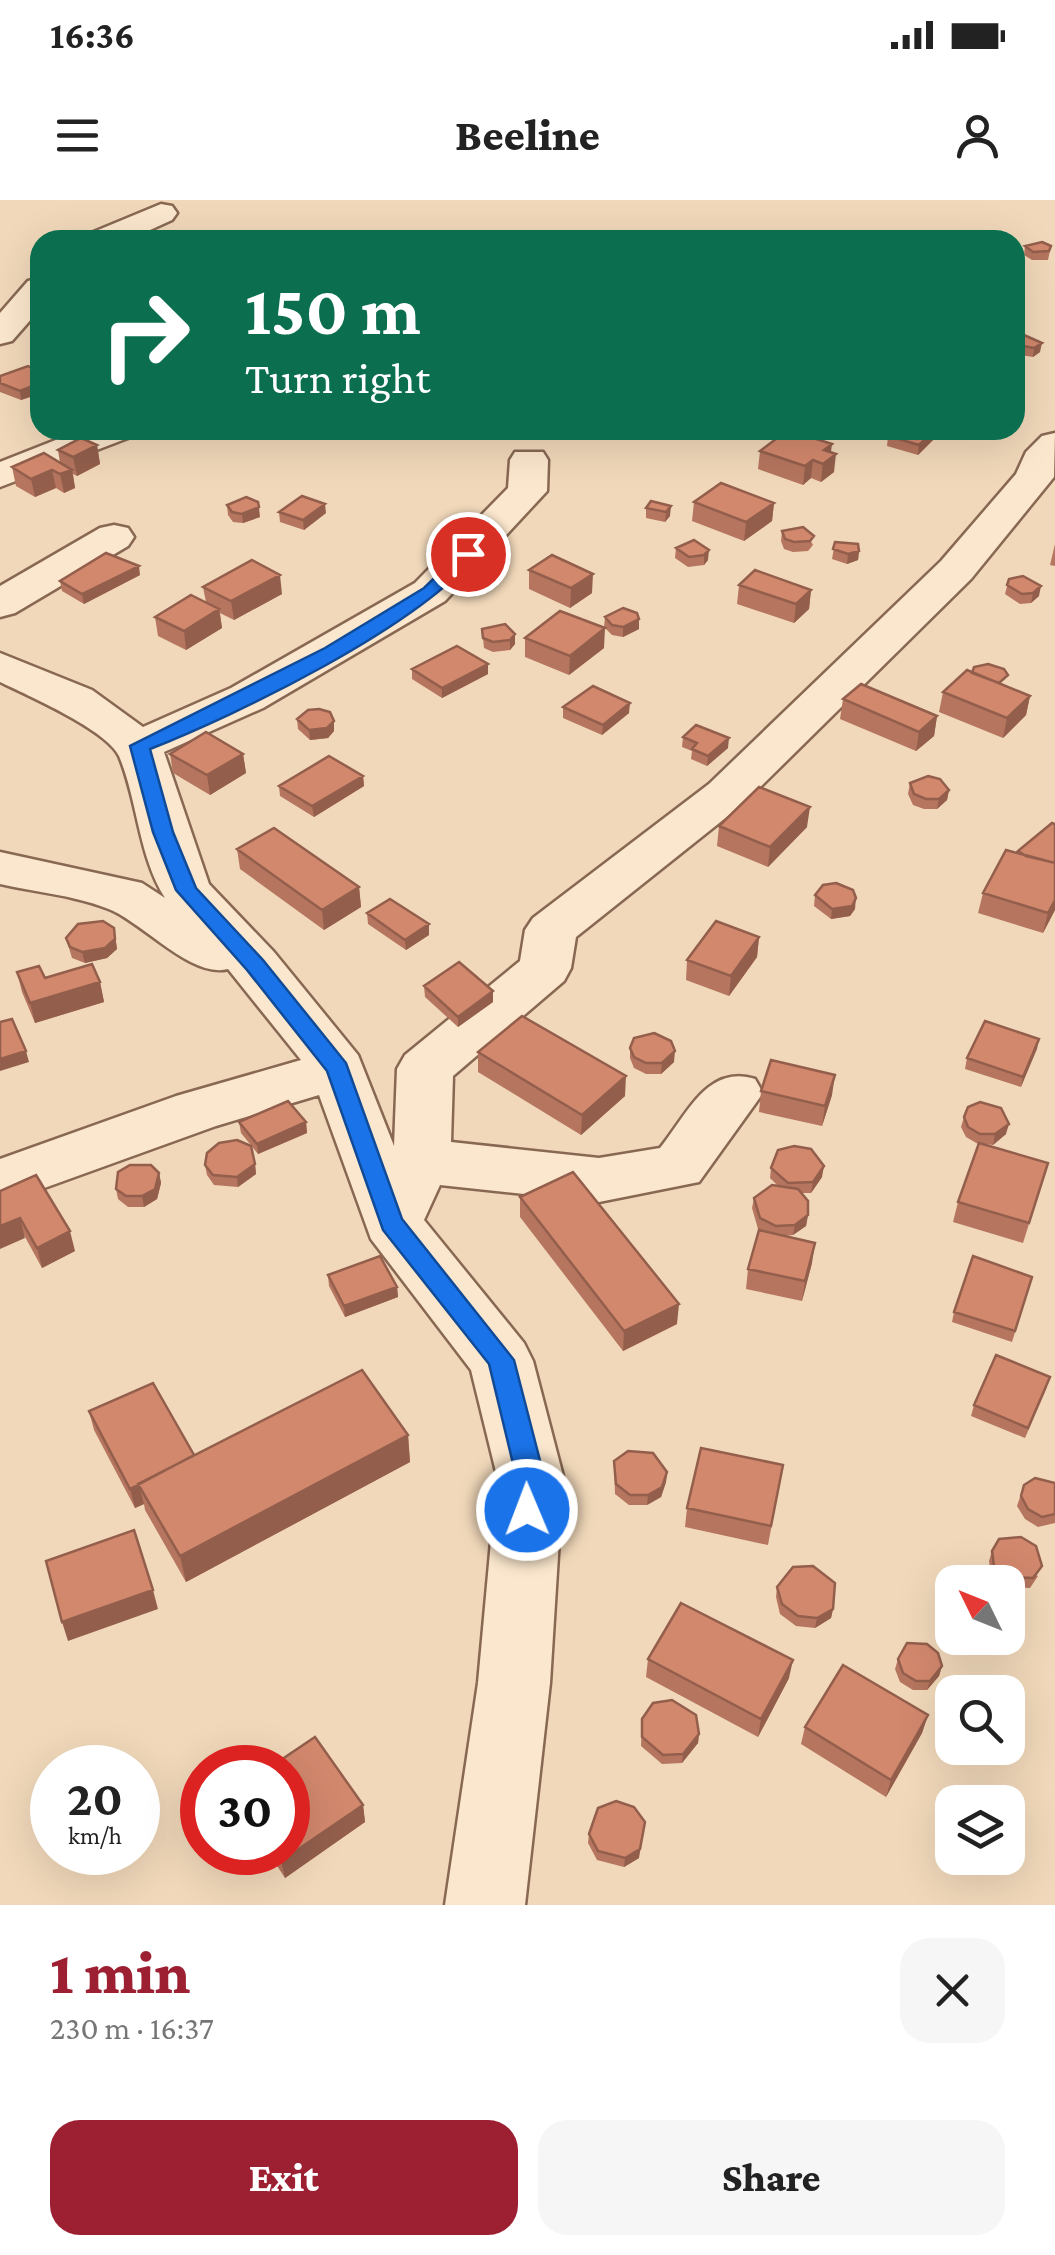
<!DOCTYPE html>
<meta charset="utf-8">
<style>
body{margin:0;font-family:"Crimson Pro",serif;background:#f6f6f6;color:#222;height:100vh;display:flex;flex-direction:column;font-size:38px;white-space:nowrap}
*{box-sizing:border-box;margin:0}
p{font-size:32px;color:#767676}
.icon{flex:none;width:55px;height:55px;fill:none;stroke:currentColor;stroke-width:2;stroke-linecap:round;stroke-linejoin:round}
.map{position:relative;height:1705px;overflow:hidden}
.side{display:flex;flex-direction:column;background:#fff;flex:1}
.side>*{flex:none}
.top-card{position:absolute;left:30px;top:30px;width:995px;height:210px;border-radius:30px;box-shadow:0 10px 40px #0002;background:#0b6e4f;color:#fff;overflow:hidden}
.needle{width:65px;rotate:313deg}
.tools{position:absolute;left:935px;top:1365px;display:grid;gap:20px}
.tools a{display:grid;place-items:center;width:90px;height:90px;border-radius:20px;background:#fff;box-shadow:0 10px 40px #0002;font-size:50px}
.speed{position:absolute;left:30px;top:1545px;display:flex;gap:20px;font-size:50px;font-weight:700;text-align:center}
.speed>*{display:grid;place-content:center;width:130px;height:130px;border-radius:50%;background:#fff;box-shadow:0 10px 40px #0002;line-height:1}
.speed small{font-size:25px;font-weight:400}
.speed .limit{border:15px solid #d22;background:#fff;color:#111}
.pin{position:absolute;display:grid;place-items:center;width:85px;height:85px;color:#fff;margin:-42px;border:5px solid #fff;border-radius:50%;box-shadow:0 2px 10px #0007}
.me{position:absolute;width:110px;margin:-55px;rotate:359deg;stroke-linejoin:round;filter:drop-shadow(0 0 8px #0008)}
.turn{display:flex;align-items:center;gap:35px;height:210px;padding:0 50px;font-size:45px}
.turn .icon{width:130px;height:130px;stroke-width:2.5}
.turn b{display:block;font-size:70px;line-height:85px}
.round{display:grid;place-items:center;flex:none;width:105px;height:105px;border-radius:30px;background:#f6f6f6}
.summary{display:flex;align-items:center;justify-content:space-between;height:170px;padding:0 50px}
h1{font-size:60px;font-weight:800;line-height:75px;color:#9c1f32}
.cta{display:flex;gap:20px;margin-top:auto;padding:20px 50px}
.cta a{flex:1;height:115px;border-radius:30px;background:#9c1f32;color:#fff;font-size:40px;font-weight:800;line-height:115px;text-align:center}
.cta a+a{background:#f6f6f6;color:#222}
.status{display:flex;justify-content:space-between;align-items:center;height:70px;padding:0 50px;background:#fff;direction:ltr}
.status svg{height:28px;fill:currentColor}
header{display:flex;justify-content:space-between;align-items:center;height:130px;padding:0 50px;background:#fff;font-size:45px;font-weight:800}
.map>svg:first-child{display:block}
</style>
<div class="status"><b>16:36</b><svg viewBox="0 0 49 12"><path d="M0 12V9h3v3zM5 12V6h3v6zM10 12V3h3v9zM15 12V0h3v12zM26 1h20v11H26zM47 4h2v5h-2z"/></svg></div>
<header><svg class="icon" aria-label="menu" viewBox="0 0 24 24"><path d="M4 6h16M4 12h16M4 18h16"/></svg>Beeline<svg class="icon" aria-label="person" viewBox="0 0 24 24"><circle cx="12" cy="8" r="4"/><path d="M4 21q1-7 8-7t8 7"/></svg></header>
<div class="map">
<svg width="1055" height="1705" viewBox="0 0 1055 1705">
<rect width="100%" height="100%" fill="#f1d8ba"/>
<g fill="none" stroke-linecap="round" stroke-linejoin="round">
<!-- minor casing -->
<g stroke="#886853" stroke-width="5">
<path id="minor" d="M161,4l11,2 5,7 -5,7 -44,20h-42l5,-7z
M40,78v31l-28,32 -12,3v-31l28,-32z
M81,230h53l-6,8 -128,49v-25z
M1055,233l-1,44 -83,102 -228,225 -167,133 -5,31 -7,13 -111,95 -2,66 148,16 61,-10c27,-33 47,-84 95,-69l8,14 -64,89 -100,20 -159,-17 -16,35 100,123 9,18 30,115 -13,207 -25,222h-80l33,-222 19,-207 -26,-106 -100,-131 -52,-144 -103,31 -216,78v-45l176,-63 125,-36 -73,-91c-37,10 -87,-49 -122,-61 -33,-13 -72,-16 -106,-24v-32l142,31 23,15c-27,-43 -27,-97 -46,-142 -12,-26 -92,-61 -119,-74v-29l92,37 51,37 88,-39 184,-105 93,-95 2,-28 5,-8h28l5,8 -1,31 -102,110 -182,107 -99,44 45,132 65,68 84,103 36,91 3,-77 8,-14 115,-94 5,-31 8,-12 176,-134 232,-223 75,-87 10,-22 16,-16z
M114,325l14,3 6,9 -6,9 -113,67 -15,4v-31l100,-58z"/>
</g>
<!-- minor -->
<use href="#minor" fill="#fbe7cd" fill-rule="evenodd"/>
</g>
<!-- wall -->
<path fill="#b5755e" d="M1025,46h26l-3,14h-16l-8,-5z
M1024,135l16,17 -7,5 -18,-3v-16z
M40,172v33l-5,-1 -1,-8 -13,4 -21,-8v-16z
M319,230h26l-15,6z
M432,230h30l-8,7z
M935,230l-1,9 -16,16 -31,-9 1,-10z
M97,245l3,19 -23,12 -4,-2 2,14 -11,5 -8,-5 -21,9 -19,-11 -4,-19 48,-4 -2,-13z
M760,251l71,1 3,20 -13,10 -10,-4 -8,7 -45,-16z
M651,301l19,15 -5,6 -19,-4v-10z
M694,302l80,1 -2,18 -28,20 -52,-20z
M227,305l33,12 -17,6 -10,-1 -5,-7z
M279,312l47,1 -22,17 -24,-8z
M803,327l10,18 -5,6 -15,1 -9,-3 -3,-8 1,-10z
M694,340l14,20 -4,5 -16,2 -13,-9 1,-10z
M835,342l24,9 -1,9 -11,4 -15,-5z
M1055,344v22l-5,-1z
M529,370l63,23 -22,15 -41,-19z
M140,375l-56,29 -22,-13 -2,-10z
M1009,379l30,17 -8,7 -11,1 -15,-10z
M739,385l72,5 -2,19 -15,14 -57,-19z
M203,387l79,7 -48,26 -14,-7 2,15 -36,22 -28,-14 -3,-19 51,-15z
M605,417l34,12 -16,8 -11,-2 -8,-8z
M482,429l33,5v10l-5,6 -17,2 -9,-4z
M525,438l79,10 -35,27 -44,-18z
M412,469l76,5 -46,24 -30,-19z
M972,473l58,23 -4,19 -23,23 -64,-26 4,-20z
M843,499l94,17 -3,20 -18,15 -76,-32z
M563,507l66,6 -27,22 -39,-17z
M297,519l37,2v10l-6,7 -18,2 -12,-11z
M683,537l45,11 -21,18 -16,-7 1,-8 -10,-4z
M170,554h73l3,19 -36,22 -37,-22z
M363,576l1,10 -50,31 -34,-21 -1,-10z
M910,583l39,7 -2,10 -10,9h-13l-11,-4 -5,-11z
M1055,624v86l-12,23 -65,-20 5,-20 35,-42z
M719,626l88,1 -39,40 -51,-21z
M237,649l122,38 2,20 -37,23 -84,-61z
M815,695l40,14 -5,7 -19,3 -17,-13z
M367,713l62,22 -23,15 -38,-26z
M114,728l3,21 -10,9 -22,5 -13,-5 -6,-20z
M759,737l-2,20 -28,39 -43,-16 1,-20z
M17,772l28,6 55,4 4,20 -69,21 -13,-31z
M424,786l69,16 -35,25 -33,-30z
M1039,839l-18,48 -56,-18 2,-11z
M630,848l44,14 -13,12h-15l-12,-6 -4,-10z
M478,852l147,44 -44,39 -103,-63z
M761,891l71,4 -10,31 -63,-14z
M964,917l42,17 -13,11 -9,-1 64,19 -25,80 -70,-21 5,-20 20,-58 -12,-7 -5,-10z
M239,922h67l1,11 -49,21 -17,-21z
M255,964l1,10 -18,13 -24,-2 -7,-10 -2,-10z
M771,968l51,9 -11,16h-10l7,22 -2,11 -13,9 -8,1 27,27 -10,38 -56,-12 2,-20 16,-38 -6,-2 -6,-21 2,-10 24,-12 -8,-8z
M159,973l2,10 -4,16 -13,8h-16l-10,-8 -2,-10z
M0,991l75,60 -33,17z
M520,997l157,127 -54,27 -103,-134z
M328,1075l69,12 1,10 -53,20 -16,-31z
M1032,1077l-20,65 -60,-20 2,-10z
M1047,1187l-22,51 -54,-22 3,-11z
M89,1211l105,44 214,-20 2,27 -224,120 -41,-72 -1,-6 -9,4 -41,-78z
M614,1261l53,11 -1,10 -5,15 -14,8h-18l-14,-11z
M783,1265l-15,80 -83,-18 2,-19z
M1055,1283v40l-17,4 -13,-8 -8,-13 7,-21z
M992,1351l46,25 -8,12 -22,-1v-5h-9l-8,-7 -2,-14z
M777,1387l56,22 -2,9 -16,10 -19,-2 -16,-12 -4,-17z
M648,1459l141,19 -31,59 -112,-60z
M898,1459l44,7 -3,10 -12,14h-14l-13,-8 -5,-13z
M928,1515l-6,18 -36,64 -85,-53 4,-17z
M642,1519l57,15 -1,9 -16,20 -20,1 -21,-18z
M363,1605l2,17 -80,56 -17,-26h20z
M589,1634l50,24 -15,9 -27,-7 -9,-17z"/>
<!-- shaded-wall -->
<path fill="#935f4c" d="M1042,143l-2,9 -7,5 1,-9z
M40,183v10l-19,7 -1,-9z
M330,230h15l-15,6z
M935,230l-1,9 -16,16 1,-10z
M832,244l-2,15 6,-5 -2,18 -13,10 3,-32z
M97,245l3,19 -23,12 -4,-19z
M813,260l-2,18 -8,7 2,-19z
M52,270l4,18 -21,9 -4,-18z
M72,270l3,18 -11,5 -4,-19z
M774,303l-2,18 -28,20 2,-19z
M325,304l1,9 -22,17 -1,-10z
M671,306l-1,10 -5,6 1,-10z
M259,307l1,10 -17,6 -1,-9z
M709,350l-1,10 -4,5v-10z
M859,351l-1,9 -11,4 1,-10z
M139,366l1,9 -56,29 -2,-10z
M593,374l-1,19 -22,15 1,-20z
M280,375l2,19 -48,26 -3,-19z
M1041,386l-2,10 -8,7 2,-10z
M811,390l-2,19 -15,14 2,-19z
M219,409l3,19 -36,22 -2,-19z
M639,419v10l-16,8v-10z
M605,428l-1,20 -35,27 1,-19z
M515,434v10l-5,6v-10z
M488,464v10l-46,24v-10z
M1030,496l-4,19 -23,23 4,-20z
M630,503l-1,10 -27,22 1,-10z
M937,516l-3,20 -18,15 3,-19z
M334,521v10l-6,7 -18,2 -1,-10z
M729,538l-1,10 -21,18 1,-10z
M243,554l3,19 -36,22 -3,-20z
M363,576l1,10 -50,31 -2,-11z
M949,590l-2,10 -10,9 2,-10z
M810,607l-3,20 -39,40 2,-20z
M359,687l2,20 -37,23 -2,-20z
M856,698l-1,11 -5,7 -19,3 1,-10z
M1055,700v10l-12,23 5,-20z
M429,724v11l-23,15 -1,-10z
M114,728l3,21 -10,9 -22,5 -3,-11z
M759,737l-2,20 -28,39 2,-20z
M100,782l4,20 -69,21 -5,-20z
M493,791v11l-35,25v-10z
M1039,839l-2,10 -16,38 2,-10z
M26,851l3,11 -29,9v-12z
M675,851l-1,11 -13,12 1,-11z
M835,875l-3,20 -10,31 3,-20z
M626,876l-1,20 -44,39 1,-20z
M306,922l1,11 -49,21 -1,-10z
M1009,924l-3,10 -13,11 2,-11z
M255,964l1,10 -18,13 -1,-10z
M824,966l-2,11 -11,16 2,-11z
M159,973l2,10 -4,16 -13,8 -2,-11z
M808,1015l-2,11 -13,9 2,-10z
M20,1018l5,20 -25,11v-23z
M70,1031l5,20 -33,17 -5,-20z
M815,1043l-3,20 -10,38 3,-20z
M397,1087l1,10 -53,20 -1,-11z
M679,1104l-2,20 -54,27 1,-20z
M408,1235l2,27 -224,120 -6,-26z
M667,1272l-1,10 -5,15 -14,8 1,-10z
M139,1285l5,19 -9,4 -5,-19z
M153,1390l5,19 -90,32 -6,-19z
M833,1409l-2,9 -16,10 2,-10z
M793,1460l-4,18 -31,59 3,-18z
M942,1466l-3,10 -12,14 3,-9z
M928,1515l-6,18 -36,64 5,-17z
M699,1534l-1,9 -16,20 1,-9z
M363,1605l2,17 -80,56 -4,-17z
M645,1622l-6,36 -15,9 1,-9z"/>
<!-- building -->
<path fill="#d2886d" stroke="#935f4c" stroke-width="2.5" d="M1042,42l9,4 -2,5 -16,1 -8,-6z
M1024,135l18,8 -8,5 -17,-3 -2,-7z
M28,166l12,6v11l-20,8 -20,-8v-7z
M788,230l44,14 -8,6 12,4 -13,10 -10,-4 -8,6 -45,-15z
M894,230h41l-16,15 -31,-9z
M81,238l16,7 -24,12 -15,-7z
M44,253l28,17 -12,4 -8,-4 -21,9 -19,-12z
M721,283l53,20 -28,19 -52,-20z
M302,296l23,8 -22,16 -24,-8z
M246,297l12,5 1,5 -17,7 -10,-2 -5,-7z
M651,301l20,5 -5,6 -20,-4z
M803,327l11,9 -4,5 -16,1 -9,-3 -3,-8z
M694,340l15,10 -5,5 -15,2 -13,-9z
M835,342l23,2 1,7 -11,3 -15,-5z
M106,353l33,13 -57,28 -22,-13z
M552,355l41,19 -22,14 -42,-18z
M252,360l28,15 -49,26 -28,-14z
M755,370l56,20 -15,14 -57,-19z
M1023,376l18,10 -8,7 -11,1 -15,-9 2,-6z
M191,395l28,14 -35,22 -29,-14z
M623,408l14,5 2,6 -16,8 -11,-2 -7,-8z
M560,411l45,17 -35,28 -45,-18z
M505,424l10,10 -5,6 -17,2 -10,-4 -1,-9z
M457,446l31,18 -46,24 -30,-19z
M988,464l16,5 4,6 -9,8 -27,-10 2,-6z
M967,470l63,26 -23,22 -64,-26z
M861,484l76,32 -18,16 -76,-33z
M593,486l37,17 -27,22 -40,-18z
M319,509l11,3 4,9 -7,7 -18,2 -12,-11 11,-9z
M696,525l33,13 -21,18 -16,-7 5,-6 -14,-6z
M206,532l37,22 -36,21 -37,-21z
M329,556l34,20 -51,30 -33,-20z
M928,576l12,3 9,11 -10,9h-13l-12,-5 -4,-11z
M759,587l51,20 -40,40 -51,-21z
M1052,623l3,1v39l-29,-7 -8,-5z
M274,628l85,59 -37,23 -85,-61z
M1006,650l49,13v37l-7,13 -65,-20z
M836,683l17,7 3,8 -4,8 -20,3 -17,-14 8,-10z
M390,699l39,25 -24,16 -38,-27z
M103,721l11,7 1,11 -10,9 -23,4 -12,-5 -4,-9 12,-14z
M716,721l43,16 -28,39 -44,-16z
M459,762l34,29 -35,26 -34,-31z
M92,764l8,18 -70,21 -13,-31 22,-6 6,12z
M522,816l104,60 -44,39 -104,-63z
M12,819l14,32 -26,8v-37z
M985,821l54,18 -16,38 -56,-19z
M654,833l17,8 4,10 -13,12h-16l-12,-6 -4,-9 4,-10z
M771,860l64,15 -10,31 -64,-15z
M288,901l18,21 -49,22 -18,-22z
M980,902l21,6 8,16 -14,10h-15l-12,-7 -4,-10 4,-10z
M237,940l14,6 4,18 -18,13 -24,-2 -8,-10 2,-12 12,-10z
M979,943l69,20 -19,60 -71,-21z
M794,946l17,3 13,17 -11,16 -25,1 -17,-15 7,-18z
M130,965h21l8,8 -4,16 -13,7h-16l-10,-7 2,-17z
M573,972l106,132 -55,27 -104,-134z
M36,975l34,56 -33,17 -17,-30 -20,8v-35z
M772,985l26,4 10,12v14l-13,10 -19,1 -16,-8 -6,-20z
M759,1030l56,13 -10,38 -57,-12z
M380,1056l17,31 -53,19 -16,-31z
M973,1056l59,21 -17,54 -61,-19z
M996,1155l54,22 -22,51 -54,-23z
M362,1170l46,65 -228,121 -42,-72z
M153,1183l41,72 -64,34 -41,-78z
M701,1248l82,17 -12,61 -84,-18z
M628,1251l25,2 14,19 -5,15 -14,8h-18l-14,-11 -2,-23z
M1035,1278l20,5v31l-13,3 -14,-8 -7,-13 3,-11z
M134,1330l19,60 -91,32 -16,-61z
M1021,1337l15,9 6,20 -9,12 -25,-1 -14,-11 -2,-15 7,-12z
M813,1366l22,17 -2,26 -16,9 -19,-2 -16,-12 -5,-17 16,-20z
M681,1403l112,57 -32,59 -113,-60z
M907,1443l20,1 11,9 4,13 -12,15h-14l-13,-8 -5,-14z
M843,1465l85,50 -37,65 -86,-53z
M672,1500l24,15 3,19 -16,20 -20,1 -21,-18v-18l11,-16z
M315,1537l48,68 -82,56 -6,-9h13v-84h-19z
M616,1601l18,6 11,15 -5,27 -15,9 -27,-7 -9,-17 9,-26z"/>
<!-- route -->
<path fill="#1a73e8" stroke="#114b97" stroke-width="2.5" d="M462,351l15,3c-59,73 -238,160 -327,195l23,83 23,56 67,72 83,103 56,156 112,141 30,116 -7,43 -10,4 -10,-4 -4,-9 3,-34 -27,-112 -106,-134 -56,-159 -80,-101 -71,-80 -23,-58 -23,-86 195,-98 99,-60z"/>
</svg>
<div class="tools">
<a><svg class="needle" viewBox="-14 -14 28 28"><path d="M0-13l5 13h-10z" fill="#e53935"/><path d="M0 13l5-13h-10z" fill="#767676"/></svg></a>
<a><svg class="icon" aria-label="search" viewBox="0 0 24 24"><circle cx="10" cy="10" r="6"/><path d="M15 15l6 6"/></svg></a>
<a><svg class="icon" aria-label="layers" viewBox="0 0 24 24"><path d="M12 4l9 5-9 5-9-5zM3 14l9 5 9-5"/></svg></a>
</div>
<div class="speed"><div>20<small>km/h</small></div><div class="limit">30</div></div>
<div class="pin" style="left:468px;top:354px;background:#d93025"><svg class="icon" aria-label="arrive" viewBox="0 0 24 24"><path d="M6 21V4h12l-3 4 3 4H6"/></svg></div>
<svg class="me" style="left:527px;top:1310px" viewBox="-20 -20 40 40"><circle r="17" fill="#1a73e8" stroke="#fff" stroke-width="3"/><path d="M0-11L8 9 0 5-8 9z" fill="#fff"/></svg>
<div class="top-card">
<div class="turn"><svg class="icon" aria-label="right" viewBox="0 0 24 24"><path d="M7 20v-9h11M14 6l5 5-5 5"/></svg><div><b>150 m</b>Turn right</div></div>
</div>
</div>
<section class="side">
<div class="summary"><div><h1>1 min</h1><p>230 m · 16:37</p></div><a class="round"><svg class="icon" aria-label="close" viewBox="0 0 24 24"><path d="M6 6l12 12M18 6L6 18"/></svg></a></div>
<div class="cta"><a>Exit</a><a>Share</a></div>
</section>
